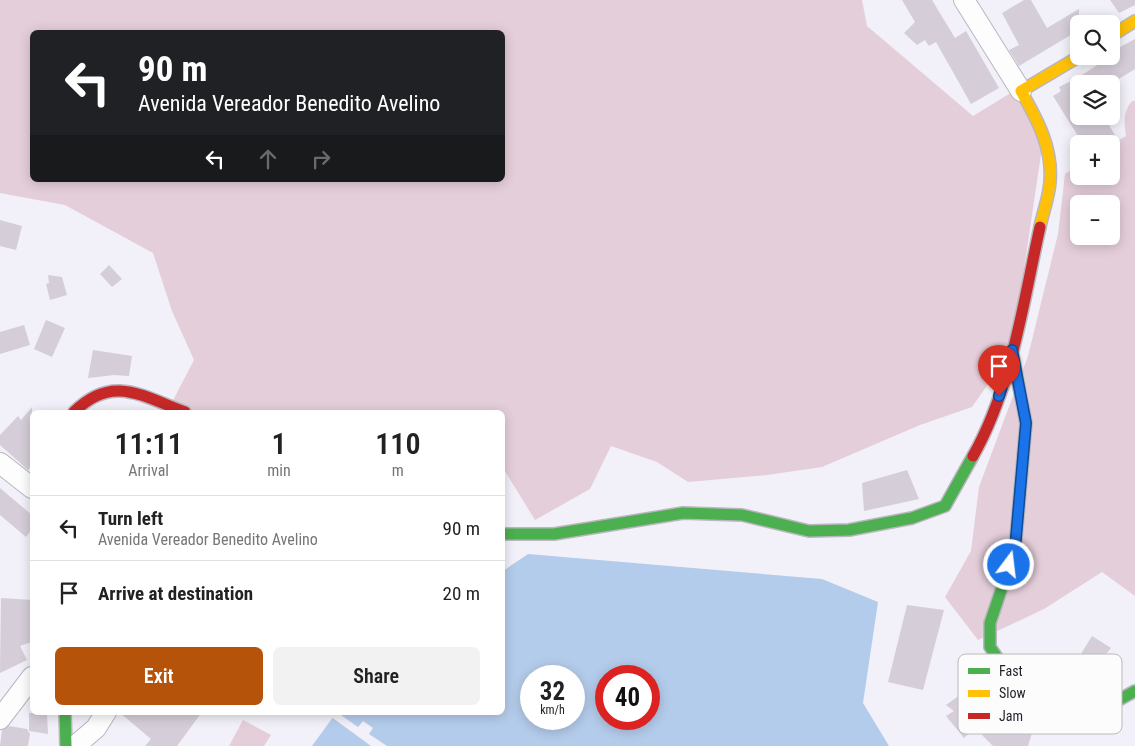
<!DOCTYPE html>
<meta charset="utf-8">
<style>
body{margin:0;font-family:"Roboto Condensed",sans-serif;background:#f2f2f2;color:#222;height:100vh;display:flex;flex-direction:column;font-size:19px;white-space:nowrap}
*{box-sizing:border-box;margin:0}
p{font-size:16px;color:#767676}
.icon{flex:none;width:28px;height:28px;fill:none;stroke:currentColor;stroke-width:2;stroke-linecap:round;stroke-linejoin:round}
.map{position:relative;flex:1;overflow:hidden}
.details{position:absolute;left:30px;top:410px;width:475px;height:305px;display:flex;flex-direction:column;background:#fff;border-radius:8px;box-shadow:0 2px 12px #0003}
.details>*{flex:none}
.banner{position:absolute;left:30px;top:30px;width:475px;height:152px;border-radius:8px;box-shadow:0 2px 12px #0003;background:#202124;color:#fff;overflow:hidden}
.tools{position:absolute;left:1070px;top:15px;display:grid;gap:10px}
.tools a{display:grid;place-items:center;width:50px;height:50px;border-radius:8px;background:#fff;box-shadow:0 2px 12px #0003;font-size:25px}
.speed{position:absolute;left:520px;top:665px;display:flex;gap:10px;font-size:25px;font-weight:700;text-align:center}
.speed>*{display:grid;place-content:center;width:65px;height:65px;border-radius:50%;background:#fff;box-shadow:0 2px 12px #0003;line-height:1}
.speed small{font-size:12px;font-weight:400}
.speed .limit{border:8px solid #d22;background:#fff;color:#111}
.pin{position:absolute;display:grid;place-items:center;width:42px;height:42px;color:#fff;margin:-51px -21px;border-radius:50% 50% 50% 0;rotate:-45deg;box-shadow:0 0 5px #0007}
.pin .icon{rotate:45deg}
.me{position:absolute;width:55px;margin:-28px;rotate:15deg;stroke-linejoin:round;filter:drop-shadow(0 0 4px #0008)}
.turn{display:flex;align-items:center;gap:18px;height:105px;padding:0 25px;font-size:22px}
.turn .icon{width:65px;height:65px;stroke-width:2.5}
.turn b{display:block;font-size:35px;line-height:42px}
.lanes{display:flex;align-items:center;height:48px;padding:0 25px;background:#0003;justify-content:center;gap:25px;direction:ltr}
.lanes .off{opacity:.35}
.eta{display:flex;justify-content:space-evenly;align-items:center;height:85px;text-align:center}
.eta b{font-size:30px;font-weight:600;line-height:35px}
.primary-button{display:flex;gap:10px;margin-top:auto;padding:10px 25px}
.primary-button a{flex:1;height:58px;border-radius:8px;background:#b45309;color:#fff;font-size:20px;font-weight:600;line-height:58px;text-align:center}
.primary-button a+a{background:#f2f2f2;color:#222}
ul{padding:0;list-style:none}
li{display:flex;align-items:center;gap:15px;height:65px;padding:0 25px;border-top:1px solid #e0e0e0}
li div{flex:1}
li b{display:block;font-size:19px}
li em{font-style:normal}
.map>svg:first-child{display:block}
</style>
<div class="map">
<svg width="1135" height="746" viewBox="0 0 1135 746">
<rect width="100%" height="100%" fill="#f2f0f8"/>
<!-- green -->
<path fill="#e4ceda" fill-rule="evenodd" d="M0,0h862l5,26 106,90 46,-28 25,46 -32,216 -40,57 -52,18 -98,42 -55,8 -79,7 -31,-20 -46,-16 -21,43 -55,31 -32,-52 -1,-56h-335l27,-52 -22,-49 -19,-58 -88,-48 -65,-12zM32,32h470v148h-470z
M1132,101h3v495l-33,-24 -58,37 -66,31 -33,-43 26,-46 8,-64 49,-131 30,-122 7,-60 14,-9v11h32v-31l15,-9c-2,-14 -3,-24 6,-35zM1079,204h32v32h-32z
M243,720l28,15 -7,11h-35z"/>
<!-- water -->
<path fill="#b4cceb" fill-rule="evenodd" d="M528,554l294,25 56,23 -15,101 26,43h-577l24,-33 166,-1 1,-141zM531,676h43v43h-43zM606,676h43v43h-43z"/>
<!-- pier -->
<path fill="#f2f0f8" d="M333,712l5,1 20,14 5,-6 10,7 -4,6 18,12h-16l-41,-30z"/>
<!-- building -->
<path fill="#d5cdd8" d="M902,0h30l23,38 11,-7 33,57 -28,16 -35,-62 -7,4 -4,-6 -8,5 -13,-12 11,-11z
M1024,0h7l16,28 32,-19v21l-60,36 -10,-16 10,-5 -17,-32z
M1110,0h25v5l-16,8z
M1135,39v30l-18,11 -3,-5 -10,6 -2,-3 -8,6h-15v9l-7,3 7,12v8h25l12,21 -11,7h-22l-30,-48 8,-5 -2,-4 20,-10 32,-21v-4z
M0,220l22,6 -6,24 -16,-4z
M109,265l13,14 -10,8 -12,-13z
M48,275l14,2 5,18 -17,5 -4,-16 3,-1z
M46,320l19,8 -13,29 -18,-8z
M24,325l6,20 -30,9v-22z
M93,350l39,6 -3,20 -15,-1 -26,3z
M32,407v59l-4,4 -28,-25v-10l18,-19 3,4z
M907,470l12,29 -55,12 -2,-28z
M0,488l32,27v14l-6,8 -26,-22z
M1,598l31,2v42l-12,4 7,14 -27,13z
M907,605l37,5 -21,80 -35,-8z
M1092,636l19,12 -16,20 -16,-11z
M964,692l19,29 -19,17 -18,-22 8,-5 -8,-6z
M1011,702l25,18 -8,26h-35l-11,-11z
M119,712h83l-25,34h-32l6,-7z
M29,713l18,1 1,20 -19,-3z
M9,726l18,3 3,5 -2,12h-28l2,-16z"/>
<g fill="none" stroke-linecap="round" stroke-linejoin="round">
<!-- street casing -->
<g stroke="#b9b6be" stroke-width="22">
<path id="street" d="M964,0l57,91
M0,463l32,25
M0,719l32,-42
M75,746l21,-18 10,-16"/>
</g>
<!-- fast casing -->
<g stroke="#b9b6be" stroke-width="14">
<path id="fast" d="M1013,356l13,67 -11,126 -25,74v24l13,19 34,26 38,17 29,-1 31,-17
M502,534h52l129,-21 59,2 67,16 40,-1 63,-12 33,-12 28,-50
M65,712l1,34"/>
</g>
<!-- slow casing -->
<g stroke="#b9b6be" stroke-width="14">
<path id="slow" d="M1111,36l24,-15
M1040,227c3,-15 9,-30 10,-45 3,-34 -13,-63 -29,-91l59,-35"/>
</g>
<!-- jam casing -->
<g stroke="#b9b6be" stroke-width="14">
<path id="jam" d="M74,412c38,-38 68,-16 111,0
M973,456c39,-69 50,-153 67,-229"/>
</g>
<!-- street -->
<use href="#street" stroke="#fdfdfe" stroke-width="20"/>
<!-- fast -->
<use href="#fast" stroke="#4caf50" stroke-width="11"/>
<!-- slow -->
<use href="#slow" stroke="#ffc107" stroke-width="11"/>
<!-- jam -->
<use href="#jam" stroke="#c62828" stroke-width="11"/>
</g>
<g fill="none" stroke-linecap="round" stroke-linejoin="round">
<!-- route casing -->
<g stroke="#114b97" stroke-width="12">
<path id="route" d="M999,396l13,-46 14,73 -11,126 -6,16"/>
</g>
<!-- route -->
<use href="#route" stroke="#1a73e8" stroke-width="9"/>
</g>
<!-- legend -->
<rect x="958" y="654" width="164" height="80" rx="8" fill="#fcfcfc" stroke="#bbbabc" stroke-width="1"/>
<rect x="968" y="668" width="22" height="6" fill="#4caf50"/>
<rect x="968" y="690" width="22" height="7" fill="#ffc107"/>
<rect x="968" y="713" width="22" height="6" fill="#c62828"/>
<g font-size="14" fill="#231f28">
<text x="999" y="676">Fast</text>
<text x="999" y="698">Slow</text>
<text x="999" y="721">Jam</text>
</g>
</svg>
<div class="tools">
<a><svg class="icon" aria-label="search" viewBox="0 0 24 24"><circle cx="10" cy="10" r="6"/><path d="M15 15l6 6"/></svg></a>
<a><svg class="icon" aria-label="layers" viewBox="0 0 24 24"><path d="M12 4l9 5-9 5-9-5zM3 14l9 5 9-5"/></svg></a>
<a>+</a>
<a>−</a>
</div>
<div class="speed"><div>32<small>km/h</small></div><div class="limit">40</div></div>
<div class="pin" style="left:999px;top:396px;background:#d93025"><svg class="icon" aria-label="arrive" viewBox="0 0 24 24"><path d="M6 21V4h12l-3 4 3 4H6"/></svg></div>
<svg class="me" style="left:1009px;top:565px" viewBox="-20 -20 40 40"><circle r="17" fill="#1a73e8" stroke="#fff" stroke-width="3"/><path d="M0-11L8 9 0 5-8 9z" fill="#fff"/></svg>
<div class="banner">
<div class="turn"><svg class="icon" aria-label="left" viewBox="0 0 24 24"><path d="M17 20v-9H6M10 6l-5 5 5 5"/></svg><div><b>90 m</b>Avenida Vereador Benedito Avelino</div></div>
<div class="lanes"><svg class="icon" aria-label="left" viewBox="0 0 24 24"><path d="M17 20v-9H6M10 6l-5 5 5 5"/></svg><svg class="icon off" aria-label="ahead" viewBox="0 0 24 24"><path d="M12 20V5M6 11l6-6 6 6"/></svg><svg class="icon off" aria-label="right" viewBox="0 0 24 24"><path d="M7 20v-9h11M14 6l5 5-5 5"/></svg></div>
</div>
<section class="details">
<div class="eta">
<div><b>11:11</b><p>Arrival</p></div>
<div><b>1</b><p>min</p></div>
<div><b>110</b><p>m</p></div>
</div>
<ul>
<li><svg class="icon" aria-label="left" viewBox="0 0 24 24"><path d="M17 20v-9H6M10 6l-5 5 5 5"/></svg><div><b>Turn left</b><p>Avenida Vereador Benedito Avelino</p></div><em>90 m</em></li>
<li><svg class="icon" aria-label="arrive" viewBox="0 0 24 24"><path d="M6 21V4h12l-3 4 3 4H6"/></svg><div><b>Arrive at destination</b></div><em>20 m</em></li>
</ul>
<div class="primary-button"><a>Exit</a><a>Share</a></div>
</section>
</div>
